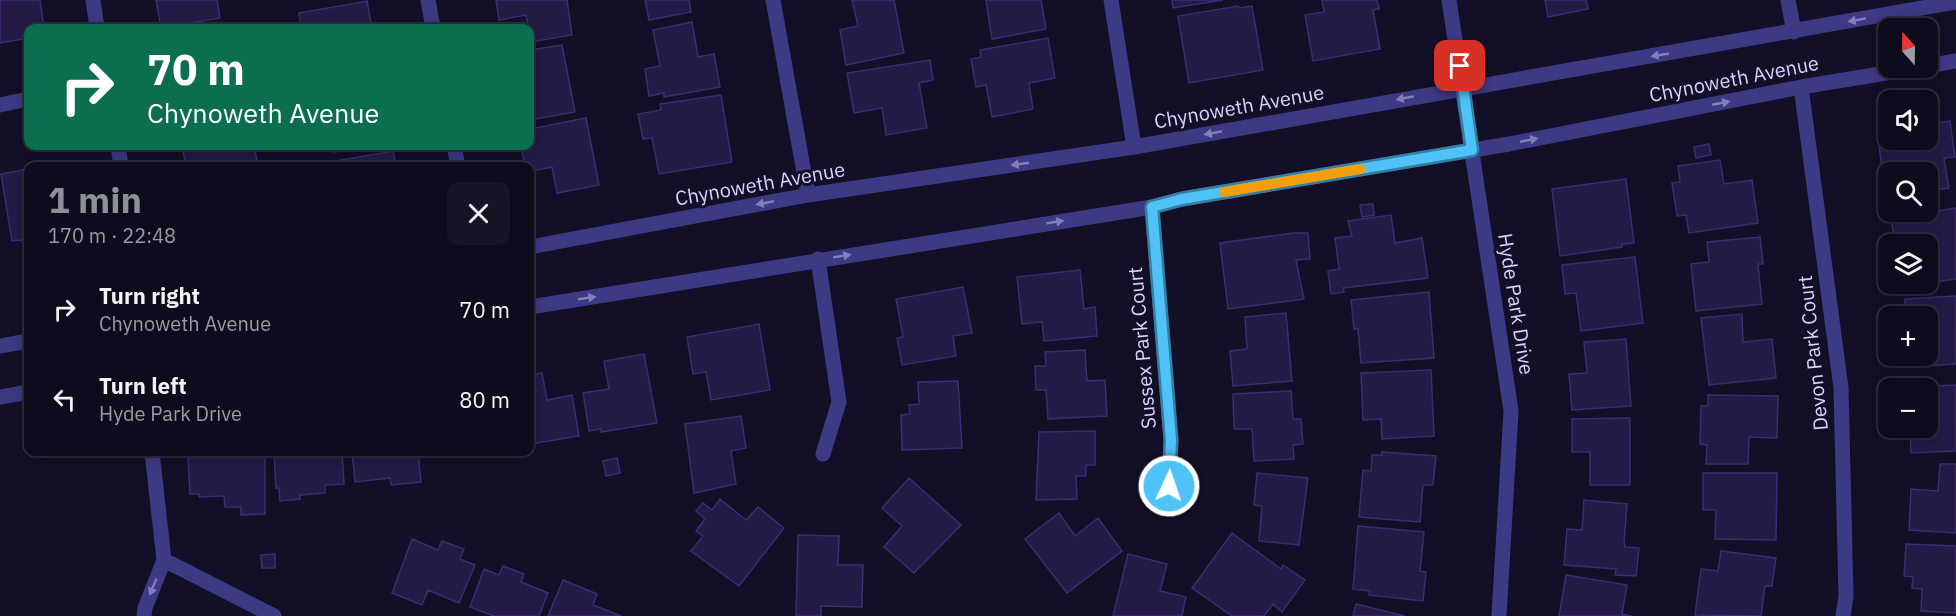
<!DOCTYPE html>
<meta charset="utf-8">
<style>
body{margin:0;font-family:"IBM Plex Sans",sans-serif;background:#171425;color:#f1f3f6;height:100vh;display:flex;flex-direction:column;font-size:22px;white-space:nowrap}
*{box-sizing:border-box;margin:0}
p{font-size:20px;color:#9b9ba3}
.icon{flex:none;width:33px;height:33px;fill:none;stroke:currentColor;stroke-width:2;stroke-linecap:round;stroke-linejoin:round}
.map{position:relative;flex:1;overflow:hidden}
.side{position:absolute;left:24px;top:162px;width:510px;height:294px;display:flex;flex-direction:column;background:#0e0b1c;border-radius:12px;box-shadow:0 3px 15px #0003,0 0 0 2px #2e2b3b}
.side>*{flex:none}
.banner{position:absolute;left:24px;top:24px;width:510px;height:126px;border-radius:12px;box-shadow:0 3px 15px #0003,0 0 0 2px #2e2b3b;background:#0b6e4f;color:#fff;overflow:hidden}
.needle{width:39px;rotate:340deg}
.buttons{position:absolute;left:1878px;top:18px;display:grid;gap:12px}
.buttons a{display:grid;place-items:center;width:60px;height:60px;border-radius:12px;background:#0e0b1c;box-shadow:0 3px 15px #0003,0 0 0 2px #2e2b3b;font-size:30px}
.pin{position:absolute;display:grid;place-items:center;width:51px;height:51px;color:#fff;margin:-26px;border-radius:12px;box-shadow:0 3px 9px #0006}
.me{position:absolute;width:66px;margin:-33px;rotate:3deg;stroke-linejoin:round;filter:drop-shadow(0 0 4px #0008)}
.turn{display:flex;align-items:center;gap:21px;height:126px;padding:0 24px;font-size:27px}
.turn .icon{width:78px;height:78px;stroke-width:2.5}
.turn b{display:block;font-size:42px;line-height:51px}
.round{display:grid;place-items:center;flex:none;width:63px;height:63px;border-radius:12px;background:#171425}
.head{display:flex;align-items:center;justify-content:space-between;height:102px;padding:0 24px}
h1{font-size:36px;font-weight:700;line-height:45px;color:#8c9099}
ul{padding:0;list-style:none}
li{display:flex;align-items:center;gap:18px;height:90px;padding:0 24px}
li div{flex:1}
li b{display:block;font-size:22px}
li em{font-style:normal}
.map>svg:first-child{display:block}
</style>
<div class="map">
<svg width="1956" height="616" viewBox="0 0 1956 616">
<rect width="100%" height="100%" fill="#130f26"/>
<!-- building -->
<path fill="#241b47" stroke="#3b2d73" stroke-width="1.5" d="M0,0h40l4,28h-16v10l-28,5z
M156,0h61l3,18 -59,10z
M496,0h71l5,35 -41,7 -5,-27 -27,5z
M645,0h44l2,12 -42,8z
M852,0h42l10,53 -58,12 -6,-35 18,-4z
M986,0h55l5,29 -54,10z
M1172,0h51l-50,8z
M1322,0h55l2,9 -6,1 7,39 -67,12 -8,-46 19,-3z
M1545,0h41l2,9 -40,8z
M367,1l5,27h-71l-2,-15z
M1238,6l1,2 13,-2 11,64 -74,13 -11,-67z
M692,22l6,35 16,-3 6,33 -56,10v-4l-15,3 -4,-27 15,-3 -7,-36z
M1048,38l7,40 -26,5 4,26 -41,8 -6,-32 -10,2 -5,-28 10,-2 -1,-7z
M562,45l13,67 -45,8v-70z
M930,60l3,20 -14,3 8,45 -41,7 -4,-27 -28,5 -7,-40z
M721,95l11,67 -73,12 -7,-36 -9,1 -5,-25 23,-4 -1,-6z
M586,118l13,67 -42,8 -5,-26 -22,4v-5h-5l-4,-20h9v-17z
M1950,121l5,36 -11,1 5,30 -21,3v-19h-40v25h-2l-9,-66 11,-2v11h40v-16z
M1709,144l2,11 -15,3 -2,-11z
M182,146h72l4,20h-72z
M332,146h44l-43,6z
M393,151l3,15h-74h3v-3z
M1720,160l4,24 28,-4 6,43 -69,10 -3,-18 -9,1 -5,-33 8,-1 -2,-16z
M28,169v78l-5,-2 -1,-5 -10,1 -11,-67z
M1626,179l8,64 -12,1v3l-62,9 -8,-67z
M1373,204l1,11 -12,2 -2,-12z
M1956,208v71l-26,4 -2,-39h-33l-4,-26z
M1391,215l4,28 27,-5 6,40 -85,10 1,4 -13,2 -3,-23 11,-2 -4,-31 17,-2 -4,-15z
M1293,233h15l2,26 -14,1 8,39 -76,10 -8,-66z
M1760,237l3,27h-5l4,40 -66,7 -5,-47 18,-2 -2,-20z
M1635,257l8,66 -62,8 -5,-38 -11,1 -3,-29z
M1080,270l4,39 11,-2 2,29 -53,5 -2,-19 -20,2 -5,-47z
M963,287l9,46 -19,3 3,20 -54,9 -5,-27 6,-1 -7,-38z
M1429,292l5,66 -73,5 -3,-34h-4l-3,-29z
M1956,296v68l-47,3 -1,-11h20v-40h-22l-1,-17z
M1286,313l6,68 -59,5 -3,-35 17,-2 -2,-32z
M1742,314l1,28 29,-3 4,39 -67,7 -8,-67z
M759,324l11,66 -59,10 -5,-28 -13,2 -6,-37z
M1626,339l5,67 -59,4 -3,-36 18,-1 -3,-31z
M1085,350l2,31 18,-1 2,36 -59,3 -2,-29h-10l-1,-24h11l-1,-14z
M644,354l13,69 -56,9v-3l-12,2 -6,-38 26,-4 -5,-28z
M1431,370l3,66 -52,3 -1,-20 -18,1 -2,-47z
M542,373l5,27 25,-5 7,41 -49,8v-69z
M958,381l4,67 -60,2 -1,-35 9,-1 -1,-9 10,-1 -1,-22z
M1956,385v66l-45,2 -1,-25h18v-40l-19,-1z
M1291,391l2,28h8l2,25 -10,1 1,14 -40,2 -2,-32h-18l-1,-35z
M1708,395l70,1 -1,42 -28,-1 -1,27h-42l1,-19 -7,-1 1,-38h7z
M741,416l5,32 -15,3 5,33 -42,9 -9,-69z
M1630,418v67h-40v-33h-18v-33z
M1095,431v34h-9v11h-10l1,23 -41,1 3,-68z
M225,452h40v62l-24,1v-8h-16l-1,-11 -25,1v-3h-9l-2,-36 37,-4z
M274,452h68l2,32 -19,1v8l-25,2v4l-20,2 -1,-13h-3z
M352,452h66l3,30 -30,3 -1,-7 -35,4z
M1382,452l54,4 -3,29h-10l-3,37 -61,-5 4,-47 8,1 1,-16h10z
M617,458l3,15 -14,3 -3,-15z
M1940,464h16v69l-47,-3 2,-41 27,2z
M1257,473l51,5 -9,67 -40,-4 3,-35 -8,-1z
M1703,473h74l-1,67 -61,-1 1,-29h-13z
M909,478l52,47 -47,48 -30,-26 18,-21 -20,-18z
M720,499l26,21 12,-13 26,21 -45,58 -48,-35 12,-15 -7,-5 9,-12 -9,-8 7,-8 9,7z
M1584,500l43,4 -3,38 1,5 14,1 -3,28 -21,-1 1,-6 -52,-4 3,-36 15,1z
M1059,513l16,23 23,-18 24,33 -55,42 -42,-54z
M1358,526l66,6 -4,39 6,1 -3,29 -54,-6 1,-4 -17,-2z
M1232,533l49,36 2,-4 22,15 -23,32 -9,-8 -9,12h-32l-40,-28z
M798,535l41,1 -1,29h25l-1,42 -41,-1v10h-25z
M412,539l26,11 4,-9 22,8 -4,10 15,6 -16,38 -31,-13 -6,15 -30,-12z
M1906,544l50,2v67l-35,-2 1,-22 -10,-1 1,-11 -9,-1z
M1721,551l55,7 -4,28h-7l-4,30 -66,-1 6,-46 17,2z
M275,554v14h-13l-1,-13z
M1128,554l39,10 -7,27 26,6 -4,19h-69z
M503,566l21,8 -3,8 27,11 -9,23h-45l-24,-9 14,-38 15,6z
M1566,575l61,10 -5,29 10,2h-73z
M563,580l34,14 -4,11 28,11h-73z
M1356,604l49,12h-52z"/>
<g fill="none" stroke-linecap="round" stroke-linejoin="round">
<!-- minor -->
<path stroke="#3d3a85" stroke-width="15" d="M93,0l4,28
M428,0l5,28
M773,0l35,195
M1111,0l23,147
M1449,0l62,411 -12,205
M1788,0l6,32
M1928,66l28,-5
M1801,87l40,301 5,208 -3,20
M0,105l28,-6
M118,146l3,20
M454,146l4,20
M1152,207l19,233 -2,46
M530,247l278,-52 326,-48 822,-145
M818,259l21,143 -16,52
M530,307l622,-100 30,-8 327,-55 292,-57 116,-19
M0,346l28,-5
M0,397l28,-5
M152,452l12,108 110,56
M144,616l1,-8 19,-48"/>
</g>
<!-- one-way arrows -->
<defs><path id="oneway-solid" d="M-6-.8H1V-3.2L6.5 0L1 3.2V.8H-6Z" transform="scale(1.5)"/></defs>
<g fill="#837fbc">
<use href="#oneway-solid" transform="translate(1857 20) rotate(170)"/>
<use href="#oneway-solid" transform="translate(1660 55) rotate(171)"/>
<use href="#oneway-solid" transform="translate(1405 98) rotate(170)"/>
<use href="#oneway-solid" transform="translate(1721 103) rotate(-11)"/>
<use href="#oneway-solid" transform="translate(1213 133) rotate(170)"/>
<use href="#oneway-solid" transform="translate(1529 140) rotate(-11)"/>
<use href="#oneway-solid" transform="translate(1020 164) rotate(172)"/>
<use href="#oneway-solid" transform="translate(765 203) rotate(169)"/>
<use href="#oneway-solid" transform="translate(1055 222) rotate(-9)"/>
<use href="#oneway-solid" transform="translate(842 256) rotate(-9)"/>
<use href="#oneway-solid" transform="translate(587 298) rotate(-9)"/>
<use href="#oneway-solid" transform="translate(153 587) rotate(112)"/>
</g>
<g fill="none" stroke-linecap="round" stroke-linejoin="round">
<!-- route casing -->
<g stroke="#337fa1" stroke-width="15">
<path id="route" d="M1169,486l2,-46 -19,-233 30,-8 290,-49 -12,-84"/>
</g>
<!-- route -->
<use href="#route" stroke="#4fc3f7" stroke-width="10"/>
<!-- slow -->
<path stroke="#f59e0b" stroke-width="10" d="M1224,192l136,-23"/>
</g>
<g text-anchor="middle" stroke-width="6" stroke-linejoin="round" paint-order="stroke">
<!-- street labels -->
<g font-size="20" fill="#d9d4ff" stroke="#130f26">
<text transform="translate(1734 79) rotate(-11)" y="7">Chynoweth Avenue</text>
<text transform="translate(1239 107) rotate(-10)" y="7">Chynoweth Avenue</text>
<text transform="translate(760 184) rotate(-10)" y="7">Chynoweth Avenue</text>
<text transform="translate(1516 304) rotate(81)" y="7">Hyde Park Drive</text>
<text transform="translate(1142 348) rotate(-95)" y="7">Sussex Park Court</text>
<text transform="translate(1813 353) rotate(-96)" y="7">Devon Park Court</text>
</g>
</g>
</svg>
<div class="buttons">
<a><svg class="needle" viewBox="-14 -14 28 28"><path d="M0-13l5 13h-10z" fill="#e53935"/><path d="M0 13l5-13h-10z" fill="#9b9ba3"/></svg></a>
<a><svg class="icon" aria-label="sound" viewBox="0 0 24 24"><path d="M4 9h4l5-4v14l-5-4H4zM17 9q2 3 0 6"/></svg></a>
<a><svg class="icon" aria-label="search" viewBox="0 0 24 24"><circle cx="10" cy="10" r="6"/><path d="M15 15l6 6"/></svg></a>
<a><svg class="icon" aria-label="layers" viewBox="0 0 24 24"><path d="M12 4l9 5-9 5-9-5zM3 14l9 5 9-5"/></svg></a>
<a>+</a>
<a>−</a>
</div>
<div class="pin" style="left:1460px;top:66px;background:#d93025"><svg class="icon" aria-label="arrive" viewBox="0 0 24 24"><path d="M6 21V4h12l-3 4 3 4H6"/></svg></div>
<svg class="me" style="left:1169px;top:486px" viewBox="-20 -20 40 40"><circle r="17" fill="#4fc3f7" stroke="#fff" stroke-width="3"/><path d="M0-11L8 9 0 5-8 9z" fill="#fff"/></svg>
<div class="banner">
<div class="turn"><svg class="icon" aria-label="right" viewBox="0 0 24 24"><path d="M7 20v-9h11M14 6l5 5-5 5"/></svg><div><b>70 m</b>Chynoweth Avenue</div></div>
</div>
<section class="side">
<div class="head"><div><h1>1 min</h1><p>170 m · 22:48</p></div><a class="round"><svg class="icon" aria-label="close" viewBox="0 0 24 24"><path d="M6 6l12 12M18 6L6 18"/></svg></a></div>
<ul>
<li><svg class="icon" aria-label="right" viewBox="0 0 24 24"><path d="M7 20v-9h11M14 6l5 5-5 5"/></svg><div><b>Turn right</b><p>Chynoweth Avenue</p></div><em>70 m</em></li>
<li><svg class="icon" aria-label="left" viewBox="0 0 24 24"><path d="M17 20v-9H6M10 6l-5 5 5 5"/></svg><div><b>Turn left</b><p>Hyde Park Drive</p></div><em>80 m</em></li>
</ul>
</section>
</div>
